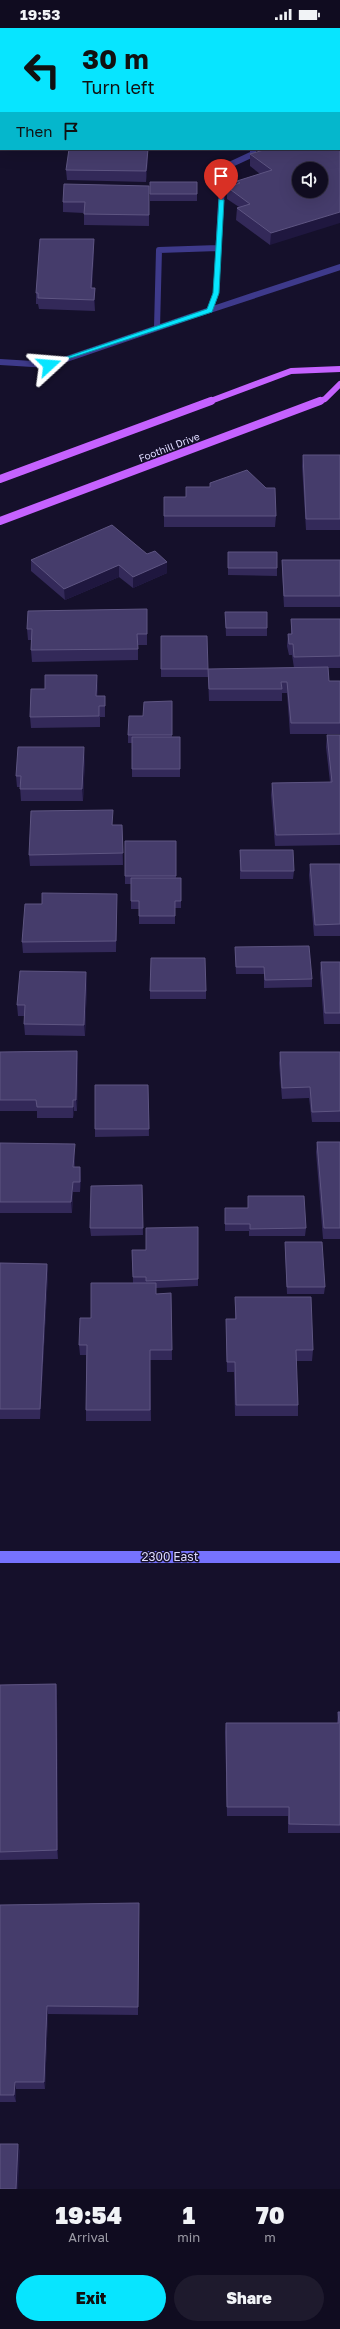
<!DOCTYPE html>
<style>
body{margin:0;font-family:"Golos Text",sans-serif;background:#1e1a2d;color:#f1f3f6;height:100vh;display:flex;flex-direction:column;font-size:15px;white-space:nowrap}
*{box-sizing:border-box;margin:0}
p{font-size:13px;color:#9c9ba5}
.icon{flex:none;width:22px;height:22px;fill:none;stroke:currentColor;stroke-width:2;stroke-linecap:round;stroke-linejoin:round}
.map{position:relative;height:2161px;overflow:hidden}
.drawer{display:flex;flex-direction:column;background:#100c20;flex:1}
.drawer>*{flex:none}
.top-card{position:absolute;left:0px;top:0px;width:340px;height:122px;box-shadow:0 4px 16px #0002,0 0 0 1px #302c3e;background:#07e5ff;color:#111;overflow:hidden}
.controls{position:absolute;left:292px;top:134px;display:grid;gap:8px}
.controls a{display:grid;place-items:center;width:36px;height:36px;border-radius:50%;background:#100c20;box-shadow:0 4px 16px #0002,0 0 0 1px #302c3e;font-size:20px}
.pin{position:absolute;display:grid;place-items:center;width:34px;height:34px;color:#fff;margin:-41px -17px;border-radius:50% 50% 50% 0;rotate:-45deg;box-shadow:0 0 4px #0007}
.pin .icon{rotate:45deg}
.me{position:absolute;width:44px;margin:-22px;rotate:71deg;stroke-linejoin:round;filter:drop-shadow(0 0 3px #0008)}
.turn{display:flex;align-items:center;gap:14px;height:84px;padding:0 16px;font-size:18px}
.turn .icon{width:52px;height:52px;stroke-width:2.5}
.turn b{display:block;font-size:28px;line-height:34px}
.then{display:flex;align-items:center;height:38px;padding:0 16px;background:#0003;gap:8px;font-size:15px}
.eta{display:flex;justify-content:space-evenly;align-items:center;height:68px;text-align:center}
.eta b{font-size:24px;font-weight:800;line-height:28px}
.button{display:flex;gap:8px;margin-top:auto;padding:8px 16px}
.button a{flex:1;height:46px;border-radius:24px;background:#07e5ff;color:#111;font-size:16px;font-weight:800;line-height:46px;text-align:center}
.button a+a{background:#1e1a2d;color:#f1f3f6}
.status{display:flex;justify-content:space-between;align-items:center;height:28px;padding:0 20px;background:#100c20;direction:ltr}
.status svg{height:11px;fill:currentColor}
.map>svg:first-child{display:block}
</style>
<div class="status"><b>19:53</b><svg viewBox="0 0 49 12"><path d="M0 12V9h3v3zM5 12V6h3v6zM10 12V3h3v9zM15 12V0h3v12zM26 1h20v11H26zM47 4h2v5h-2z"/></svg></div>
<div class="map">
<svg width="340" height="2161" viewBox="0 0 340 2161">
<rect width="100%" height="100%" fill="#15102b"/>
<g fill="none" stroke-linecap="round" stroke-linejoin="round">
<!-- lane -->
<path stroke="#3e3a8b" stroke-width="6" d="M210,282l130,-43
M157,300l2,-78 59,-2
M0,334l49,3 161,-55 6,-17 7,-125 30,-14v-5"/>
<!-- secondary -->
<path stroke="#7672ff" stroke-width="12" d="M0,1529h340"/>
<!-- primary-far1 -->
<path stroke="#c562ff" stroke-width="6" d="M208,374l83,-31 49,-2
M318,374l7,-3 15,-15"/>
<!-- primary -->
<path stroke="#c562ff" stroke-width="8" d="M0,451l211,-78
M0,493l320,-120"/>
</g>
<!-- wall -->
<path fill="#332959" d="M148,121v9l-2,24 -79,-2 -1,-10z
M339,121l-69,96 -34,-25 1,-12 2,-1 -12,-8v-12l10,-3v-3l23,-7 -10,-8v-12z
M150,154h47v19h-47z
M149,158v40l-65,-1v-12l-21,-1v-10z
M94,211v11l-2,38h3v23l-56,-2 -1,-5h-2v-11z
M303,427h37v75h-34l-4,-64z
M164,469l112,19 -1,11h-111z
M228,524l49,16v8l-49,-1z
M147,526l20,8v11l-34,15 -14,-11 -54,23 -34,-29v-11z
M282,532h58v47h-56l-2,-36z
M147,581v36h-9v15l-106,2 -1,-12v-10h-3l-1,-11z
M225,584l42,16v8h-41z
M291,591h49v49h-12l1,13h11v53h-50l-3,-41h-5v8h-73l-1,-24h-47v-41l47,33 86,-1 -2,-13h-3l-2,-9 1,-12h3z
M98,658l-1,10h8v21h-5v10l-69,1 -1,-11 15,-28z
M128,707h44v2h8v40h-48v-34h-4z
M327,707h13v110l-65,1 -4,-51 1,-12 58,-1 -4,-35z
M85,730l-2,43h-62l-1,-14h-3l-1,-11z
M113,797h9l1,40 -93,1 -1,-11z
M125,813h51v37h5v30h-6v16h-36v-15h-8v-25h-6z
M240,822l54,21 -1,8h-53z
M310,836h30v72h-26l-5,-61z
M117,866l-1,58 -93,1 -1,-11 20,-38z
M235,919l77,32v8l-48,1v-14h-28l-1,-19z
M321,934h19v62h-16l-4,-51z
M87,955l-2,53 -60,-1 -1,-11v-8h-6l-1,-11z
M150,963h56v8h-56z
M77,1023l1,11 -1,49h-3l-1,7h-36v-7h-37v-59z
M280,1024h60v70h-28l-3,-24 -27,1 -3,-36z
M148,1057l1,51 -54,1v-8z
M317,1114h23v97h-17l-7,-87z
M0,1115l75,12v12l6,10 -1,15h-7l-1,21h-72z
M142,1157l1,50 -52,1 -1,-8z
M248,1168l58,32 -1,8h-56v-5h-24v-23h23z
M198,1199v59l-42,2v6l15,-1 1,67h-22l1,61h-65v-66h-6l-1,-10 12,-27 42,-35 -1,-33h14z
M285,1214l40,45 -1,7h-37l-2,-45z
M0,1235l47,1 1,10 -8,145h-40z
M235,1269l78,53 -1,11h-16l2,44v11h-63l-1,-44h-7l-1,-43v-10h9z
M56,1656l1,10 1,165 -58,1v-175z
M338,1684h2v121h-52v-17h-61l-2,-84 1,-9h111z
M0,1877l139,6 -1,104 -90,-1 -3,75h-29v13h-16z"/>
<!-- shaded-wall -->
<path fill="#1f173f" d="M148,121v9l-2,24v-11z
M340,184v11l-70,22 1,-12z
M94,211v11l-2,49 -1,-11z
M95,260v23l-1,-11z
M167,534v11l-34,15v-11z
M119,537v12l-54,23 -1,-11z
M97,647l1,11 -1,21 -1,-11z
M84,719l1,11 -2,43 -1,-12z
M117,866v11l-1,47v-11z
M86,944l1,11 -2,53 -1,-11z
M77,1023l1,11 -1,49 -1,-11z
M73,1072l1,11 -1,7z
M75,1116v11l-1,22 -1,-10z
M80,1139l1,10 -1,15z
M73,1154v10l-1,21 -1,-11z
M47,1236l1,10 -8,145v-10z
M56,1656l1,10 1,165 -1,-9z
M47,1978l1,8 -3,75 -1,-7z
M15,2054l1,7v13l-2,-7z
M18,2116l2,7 -2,38h-2z"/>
<!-- building -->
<path fill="#453c6b" stroke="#5e5582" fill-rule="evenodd" d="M78,0h56v1h-57z
M339,98h1v86l-69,21 -34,-25 13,-4 -23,-17 13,-4 -3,-2 35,-11 -22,-16 17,-5h72zM299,141h22v22h-22z
M69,121h79l-2,22 -80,-1z
M150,154h47v12h-47z
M64,156l85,2v29l-65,-1 1,-12h-22z
M40,211h54l-3,49h4l-1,12 -56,-2v-5h-2z
M303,427h37v64h-34z
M247,442l19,18h9l1,28h-112v-19h22v-10h24v-4z
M112,497l35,29 8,-3 12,11 -34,15 -14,-12 -55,24 -33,-29z
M228,524h49v16h-49z
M282,532h58v36h-56z
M147,581v25h-10l1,15 -107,1 1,-21h-5l1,-18z
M225,584h42v16h-41z
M291,591h49v37l-46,1 -1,-13h-4l-1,-10h4z
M161,608h46l1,33h-47z
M328,639l1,14h11v42h-49l-4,-41h-6l1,7h-73l-1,-20z
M45,647h52l-1,21h9v10h-6v10l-69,1 1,-28h14z
M172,673v34h-44l1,-19h14l1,-14z
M327,707h13v99l-64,1 -4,-52 60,-1z
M132,709h48v32h-48z
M18,719h66l-2,42h-62l1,-13h-5z
M113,782l-1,15h10l1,28 -94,2 2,-44z
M125,813h51v35h-51z
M240,822h53l1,21h-53z
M310,836h30v60l-25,1z
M131,850h50v23h-6v15h-36v-15h-8z
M42,865l75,1 -1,47 -94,1 3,-38h17z
M309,918l3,33 -47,1 -1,-13h-28l-1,-20z
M151,930h54l1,33h-56z
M321,934h19v51h-15z
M20,943l66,1 -2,53 -60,-1 1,-19h-8z
M77,1023l-1,49h-3v7h-36l-1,-7h-36v-48z
M280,1024h60v59l-28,1 -2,-25 -28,1z
M95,1057h53l1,44h-54z
M317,1114h23v86h-16z
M0,1115l75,1 -2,23h7v15h-7l-2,20h-71z
M142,1157l1,43h-53l1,-42z
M248,1168h56l2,32 -56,1v-5h-25v-16h23z
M198,1199v52l-52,2v-4h-13l-1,-27h14v-22z
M285,1214h37l3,45h-38z
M0,1235l47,1 -7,145h-40z
M91,1255h65v11l15,-1 1,57h-22v60h-64l1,-65h-8l1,-27h11z
M235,1269h76l2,53h-17l2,55h-62l-1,-43h-8l-1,-43h10z
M56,1656l1,166 -57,2v-167z
M338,1684h2v113l-51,-1v-17h-62l-1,-84h113z
M139,1875l-1,104 -91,-1 -3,76h-29l-1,13h-14v-190z
M0,2116h18l-2,45h-16z"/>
<!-- route -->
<path fill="#07e5ff" stroke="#0595a6" d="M219,171l5,1 -5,93 -7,19 -166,54v-2l161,-55 6,-16z"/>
<g text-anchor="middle" stroke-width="3" stroke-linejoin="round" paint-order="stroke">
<!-- far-street labels -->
<g font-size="10" fill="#dfdbff" stroke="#15102b">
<text transform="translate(169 419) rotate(-21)" y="4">Foothill Drive</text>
</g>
<!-- street labels -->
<g font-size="12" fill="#dfdbff" stroke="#15102b">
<text x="170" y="1533">2300 East</text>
</g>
</g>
</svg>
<div class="controls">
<a><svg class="icon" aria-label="sound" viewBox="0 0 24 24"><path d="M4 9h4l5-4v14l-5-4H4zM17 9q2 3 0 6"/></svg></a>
</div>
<div class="pin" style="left:221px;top:172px;background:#d93025"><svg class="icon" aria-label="arrive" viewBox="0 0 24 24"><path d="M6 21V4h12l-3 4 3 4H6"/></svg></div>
<svg class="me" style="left:49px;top:337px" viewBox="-20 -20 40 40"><path d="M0-17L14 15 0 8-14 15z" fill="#07e5ff" stroke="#fff" stroke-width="4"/></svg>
<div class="top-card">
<div class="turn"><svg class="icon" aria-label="left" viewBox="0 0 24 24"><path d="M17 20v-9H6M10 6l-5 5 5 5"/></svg><div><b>30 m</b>Turn left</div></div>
<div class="then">Then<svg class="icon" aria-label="arrive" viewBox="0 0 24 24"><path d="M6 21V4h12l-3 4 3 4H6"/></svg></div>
</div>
</div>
<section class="drawer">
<div class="eta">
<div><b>19:54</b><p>Arrival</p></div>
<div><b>1</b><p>min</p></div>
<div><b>70</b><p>m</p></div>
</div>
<div class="button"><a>Exit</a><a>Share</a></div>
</section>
